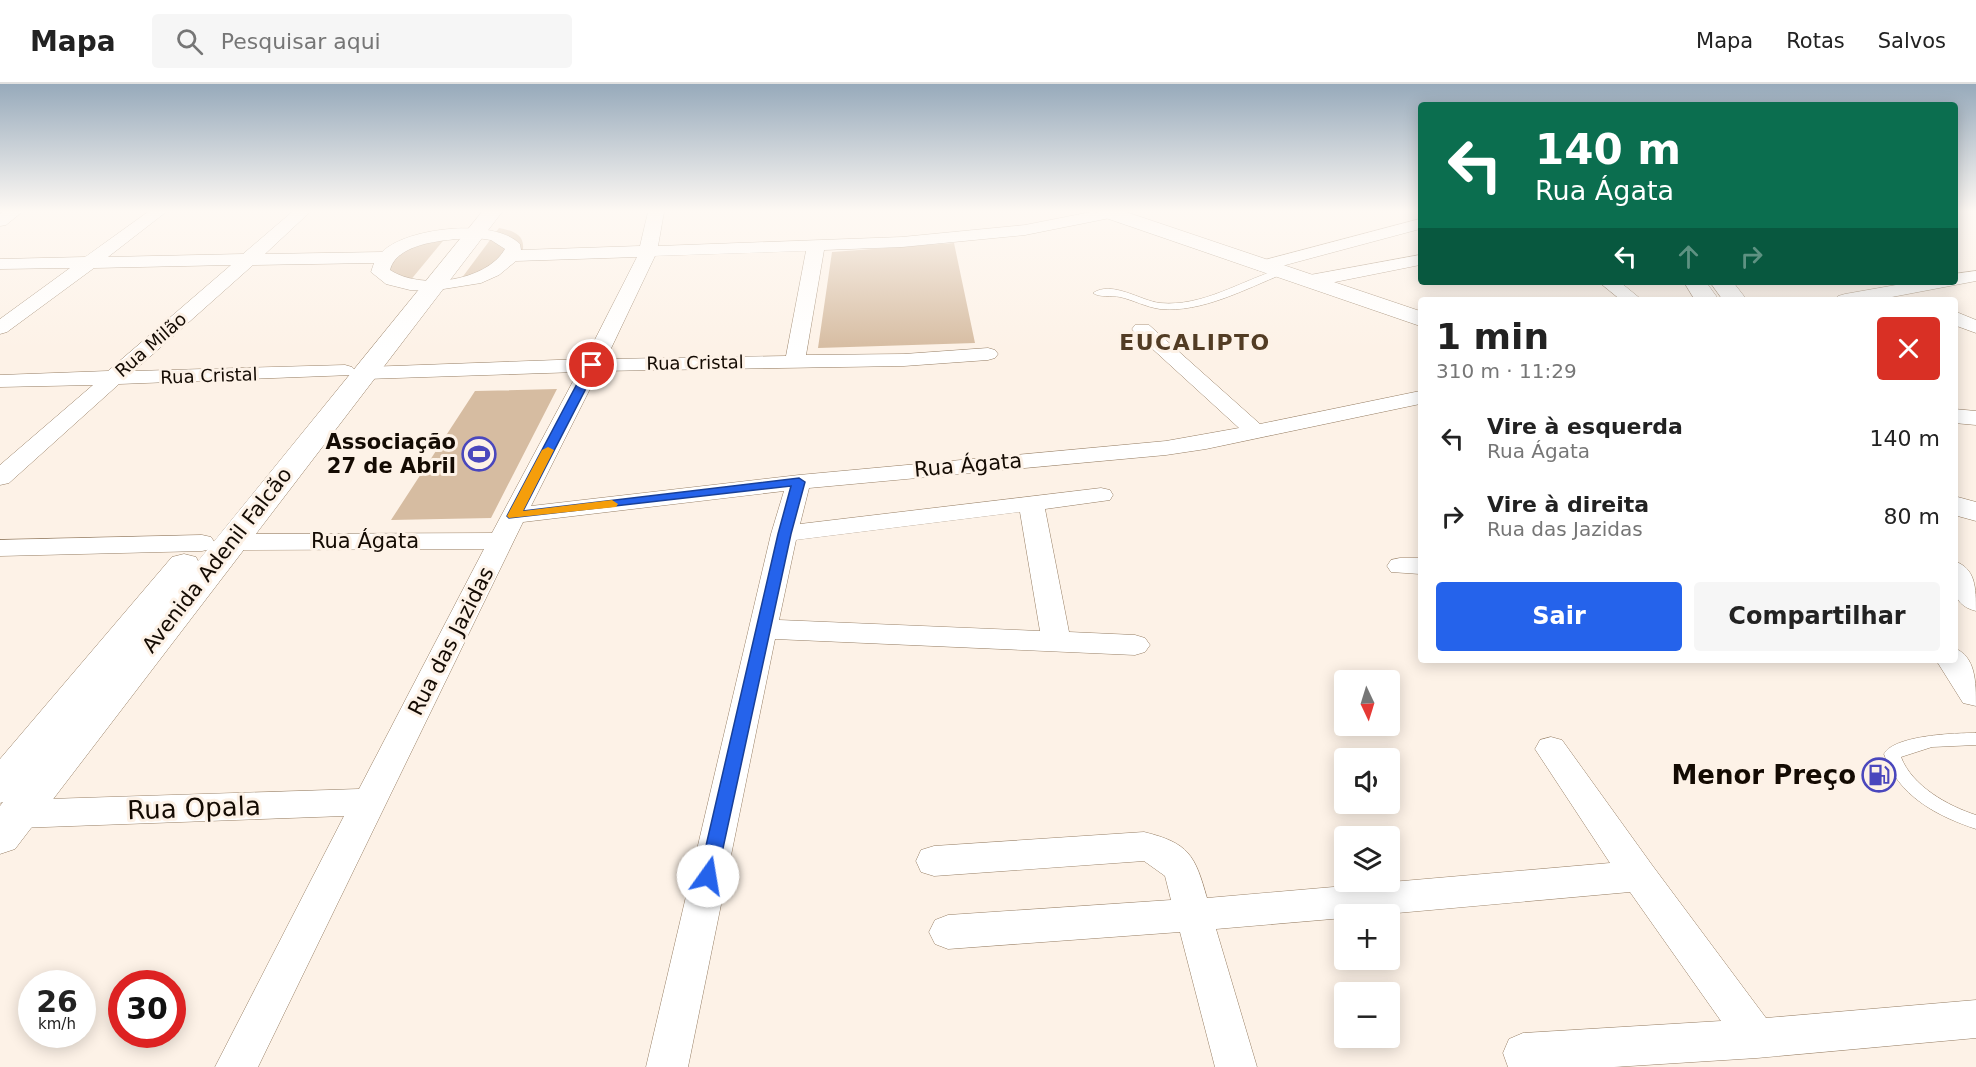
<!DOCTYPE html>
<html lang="pt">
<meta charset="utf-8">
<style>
body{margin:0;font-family:"DejaVu Sans",sans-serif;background:#f6f6f6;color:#222;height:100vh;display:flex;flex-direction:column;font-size:22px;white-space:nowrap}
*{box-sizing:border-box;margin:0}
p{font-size:20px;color:#767676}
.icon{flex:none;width:33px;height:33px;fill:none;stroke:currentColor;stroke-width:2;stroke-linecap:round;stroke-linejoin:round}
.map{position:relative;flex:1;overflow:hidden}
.drawer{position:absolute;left:1418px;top:213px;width:540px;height:366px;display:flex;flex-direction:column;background:#fff;border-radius:6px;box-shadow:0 3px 15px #0003}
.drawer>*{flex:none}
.top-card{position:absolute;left:1418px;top:18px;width:540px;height:183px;border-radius:6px;box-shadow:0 3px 15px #0003;background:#0b6e4f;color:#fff;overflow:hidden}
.needle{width:39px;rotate:176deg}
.tools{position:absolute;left:1334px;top:586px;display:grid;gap:12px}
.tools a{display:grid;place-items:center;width:66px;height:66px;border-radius:6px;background:#fff;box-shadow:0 3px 15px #0003;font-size:30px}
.speed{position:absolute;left:18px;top:886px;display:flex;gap:12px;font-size:30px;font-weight:700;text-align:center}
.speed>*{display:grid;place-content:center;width:78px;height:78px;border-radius:50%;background:#fff;box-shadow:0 3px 15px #0003;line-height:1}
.speed small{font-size:15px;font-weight:400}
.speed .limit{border:9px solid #d22;background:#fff;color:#111}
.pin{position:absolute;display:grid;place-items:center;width:51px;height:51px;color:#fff;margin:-26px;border:3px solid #fff;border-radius:50%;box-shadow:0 2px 6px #0007}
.me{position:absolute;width:66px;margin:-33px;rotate:13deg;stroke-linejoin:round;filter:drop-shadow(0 0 4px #0008)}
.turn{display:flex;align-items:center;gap:21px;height:126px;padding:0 18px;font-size:27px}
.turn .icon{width:78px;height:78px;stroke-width:2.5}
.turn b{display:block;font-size:42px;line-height:51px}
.lanes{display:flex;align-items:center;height:57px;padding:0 18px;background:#0003;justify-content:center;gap:30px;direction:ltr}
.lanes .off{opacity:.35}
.round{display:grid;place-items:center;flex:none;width:63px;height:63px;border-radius:6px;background:#f6f6f6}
.overview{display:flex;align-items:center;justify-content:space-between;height:102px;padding:0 18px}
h1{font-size:36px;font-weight:700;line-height:45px}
.button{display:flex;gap:12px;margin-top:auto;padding:12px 18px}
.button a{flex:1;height:69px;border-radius:6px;background:#2563eb;color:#fff;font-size:24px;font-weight:700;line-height:69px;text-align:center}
.button a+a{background:#f6f6f6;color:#222}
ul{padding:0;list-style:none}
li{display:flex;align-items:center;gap:18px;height:78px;padding:0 18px}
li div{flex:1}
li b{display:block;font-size:22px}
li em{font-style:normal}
header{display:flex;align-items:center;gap:36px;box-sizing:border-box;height:84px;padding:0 30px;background:#fff;border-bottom:2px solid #e0e0e0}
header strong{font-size:28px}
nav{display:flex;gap:33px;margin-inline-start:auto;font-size:21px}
.search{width:420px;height:54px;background:#f6f6f6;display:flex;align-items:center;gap:15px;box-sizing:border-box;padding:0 21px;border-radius:6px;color:#767676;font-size:22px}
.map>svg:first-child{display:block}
</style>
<header>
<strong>Mapa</strong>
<div class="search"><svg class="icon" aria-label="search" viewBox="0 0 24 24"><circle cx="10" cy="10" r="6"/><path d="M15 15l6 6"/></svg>Pesquisar aqui</div>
<nav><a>Mapa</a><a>Rotas</a><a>Salvos</a></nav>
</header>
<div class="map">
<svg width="1976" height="983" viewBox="0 0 1976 983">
<rect width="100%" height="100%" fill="#fdf2e7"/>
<!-- green -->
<path fill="#d6bca1" d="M499,144c16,3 28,8 23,26l-61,25z
M452,146l-43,52 -15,-6 -6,-8c15,-23 40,-29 64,-38z
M954,159l21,100 -157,5 14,-96z
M557,305l-66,129 -100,2 84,-129z"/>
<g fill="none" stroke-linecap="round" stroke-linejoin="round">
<!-- lane casing -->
<g stroke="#977f65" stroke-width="1">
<path id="lane" d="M1280,185l5,3 -2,2c-38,15 -81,39 -123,35 -14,-2 -27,-9 -40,-12 -9,-2 -20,1 -27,-4 19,-13 48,8 67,10 43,4 80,-22 120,-34z
M1976,649v12l-44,2 -31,10c11,29 47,49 75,58v14c-39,-13 -78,-33 -92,-75 10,-19 72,-21 92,-21z"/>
</g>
<!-- street casing -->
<g stroke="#977f65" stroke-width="1">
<path id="street" d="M3,128h19l-16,13 -6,1v-12z
M148,128h18l-58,45 135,-3 49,-42h18l-45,42 117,-2c25,-25 113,-34 138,-8l1,6 119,-4 8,-34h16l-6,34 244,-9 123,-12 66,-13 27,1 -8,5 -85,17 -123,12 -78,3 -18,105 98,-1 84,-6 7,2 3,4 -3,4 -7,2 -84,6 -305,5 -68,135 268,-31 367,-34 73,-13 -104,-95 -3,-4 3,-4h14l111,99 160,-33v13l-214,45 -40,6 -357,33 -9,36 301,-36 9,2 3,5 -3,5 -65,9 24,123 66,3 10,3 5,7 -5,7 -10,3 -360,-16 -87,428h-42l125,-533 13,-43 -261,31 -265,545h-43l129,-251 -326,12 -12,-4 -5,-10 5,-10 12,-4 341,-11 125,-240 -254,1 -9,-2 -4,-6 4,-6 9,-2 262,-1 86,-161 -212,7 -7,-2 -4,-4 4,-4 7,-2 219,-8 52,-102 -121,4 -17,14 -18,8 -50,8 -21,-1 -24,-6 -15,-12 3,-9 -121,2 -119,106 211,-6 7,2 4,4 -4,4 -233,9 -110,99 -9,2v-20l93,-80 -93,2v-12l108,-4 123,-106 -137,3 -87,64 -7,2v-15l70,-51 -70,1v-10l85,-2zM477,154l14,2 14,9c-19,33 -85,41 -115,21 7,-29 62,-31 87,-32zM806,167l-20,105 -180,3 49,-103zM1020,428l20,119 -261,-11 17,-80z
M1420,135v10l-157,42 -6,-1 -3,-4 3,-4z
M1420,171v10l-110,22 -6,-2 -3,-4 3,-4 6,-2z
M1976,187v10l-100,19h-40l2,-4 7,-2 68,-12h41v-8z
M1599,198h21l22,18h-21z
M1954,227l22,9v13l-22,-8z
M1954,325l22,2v14l-22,-2z
M202,451l9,2 4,6 -4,6 -9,2 -202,5v-16z
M1400,474h20v16l-29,-2 -4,-6 4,-6z
M1551,653l11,3 90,125 114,153 210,-18v38l-219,20 -143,9h-106l-5,-14 6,-14 14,-6 198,-12 -91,-129 -255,23h-31v3l-128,11 41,138h-42l-35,-135 -232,17 -13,-5 -6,-12 6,-12 13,-5 223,-15 -6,-24 -21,-15 -210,15 -13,-4 -5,-11 5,-11 13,-4 210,-14c45,11 51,23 63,66l403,-35 -75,-114 5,-9z"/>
</g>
<!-- secondary casing -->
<g stroke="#977f65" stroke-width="1">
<path id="secondary" d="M482,128h20l-487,637 -15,5v-48l3,-4 -3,1v-44l172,-202 12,-3 12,3 2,4z
M1097,128h29l294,99v15l-320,-110z
M1954,412l22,6v19l-22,-6z"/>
</g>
<!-- primary casing -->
<g stroke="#977f65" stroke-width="1">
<path id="primary" d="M1684,198h22l13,18h-24z
M1710,198h23l14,18h-24z
M1954,477c22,7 22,27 22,50 -27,-7 -22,-27 -22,-50z
M1954,564c22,8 22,34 22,58l-13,-3 -27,-43h18z"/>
</g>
<!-- lane -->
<use href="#lane" fill="#fff" fill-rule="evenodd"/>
<!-- street -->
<use href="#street" fill="#fff" fill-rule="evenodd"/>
<!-- secondary -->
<use href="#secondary" fill="#fff" fill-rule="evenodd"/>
<!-- primary -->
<use href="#primary" fill="#fff" fill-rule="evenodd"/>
</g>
<!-- sky -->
<linearGradient id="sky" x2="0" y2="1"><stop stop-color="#97aabb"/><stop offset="0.48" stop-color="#fef9f4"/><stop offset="1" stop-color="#fef9f4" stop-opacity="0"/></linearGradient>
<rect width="1976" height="265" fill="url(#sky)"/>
<!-- route -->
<path fill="#2563eb" stroke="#184099" stroke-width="1.5" d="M592,278l6,3 -75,146 276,-33 6,4 -14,52 -74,342 -3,5 -6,3 -7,-3 -2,-5 79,-342 13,-48 -282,32 -2,-2 80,-151z"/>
<!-- slow -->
<path fill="#f59e0b" d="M548,363l6,3 -31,61 89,-11 6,4 -2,3 -107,11 -2,-2 35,-66z"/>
<!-- icons -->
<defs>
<g id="stadium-ring" transform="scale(1.725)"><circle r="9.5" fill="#fdf2e7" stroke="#4a47bd" stroke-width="1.5"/><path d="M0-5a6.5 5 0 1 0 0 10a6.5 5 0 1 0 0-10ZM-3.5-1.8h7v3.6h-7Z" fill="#4a47bd"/></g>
<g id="fuel-ring" transform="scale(1.725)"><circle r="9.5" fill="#fdf2e7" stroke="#4a47bd" stroke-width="1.5"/><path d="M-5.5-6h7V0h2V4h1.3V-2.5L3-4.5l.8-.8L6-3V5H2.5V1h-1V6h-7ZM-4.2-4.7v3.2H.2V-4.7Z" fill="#4a47bd"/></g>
</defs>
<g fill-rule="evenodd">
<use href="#stadium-ring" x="479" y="370"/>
<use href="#fuel-ring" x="1879" y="691"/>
</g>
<g text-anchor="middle" stroke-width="6" stroke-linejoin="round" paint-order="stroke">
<!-- far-street labels -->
<g font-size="18" fill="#140b03" stroke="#fdf2e7">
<text transform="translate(151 261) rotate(-41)" y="6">Rua Milão</text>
<text transform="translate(695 279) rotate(-1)" y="6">Rua Cristal</text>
<text transform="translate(209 292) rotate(-2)" y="6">Rua Cristal</text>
</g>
<!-- poi labels -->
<g font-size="21" font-weight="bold" fill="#140b03" stroke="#fdf2e7" text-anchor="end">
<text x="456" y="365">Associação<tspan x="456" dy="24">27 de Abril</tspan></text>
</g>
<!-- street labels -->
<g font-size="21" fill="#140b03" stroke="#fdf2e7">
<text transform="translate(968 381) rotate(-5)" y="7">Rua Ágata</text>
<text x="365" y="464">Rua Ágata</text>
<text transform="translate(217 476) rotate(-52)" y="7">Avenida Adenil Falcão</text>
<text transform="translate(451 557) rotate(-63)" y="7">Rua das Jazidas</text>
</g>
<!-- far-district labels -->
<g font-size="22" font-weight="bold" letter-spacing="1.5" fill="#523c24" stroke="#fdf2e7">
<text x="1195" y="266">EUCALIPTO</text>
</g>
<!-- near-poi labels -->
<g font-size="26" font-weight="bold" fill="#140b03" stroke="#fdf2e7" text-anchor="end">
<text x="1856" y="700">Menor Preço</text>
</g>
<!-- near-street labels -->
<g font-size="26" fill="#140b03" stroke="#fdf2e7">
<text transform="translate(194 724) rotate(-2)" y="9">Rua Opala</text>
</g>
</g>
</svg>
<div class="tools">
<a><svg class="needle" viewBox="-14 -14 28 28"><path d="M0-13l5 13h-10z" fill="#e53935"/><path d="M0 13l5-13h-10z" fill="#767676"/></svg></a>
<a><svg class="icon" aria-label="sound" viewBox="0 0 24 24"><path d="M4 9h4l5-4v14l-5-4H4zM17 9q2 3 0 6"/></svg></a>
<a><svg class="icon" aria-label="layers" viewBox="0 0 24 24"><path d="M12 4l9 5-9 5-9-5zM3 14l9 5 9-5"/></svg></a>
<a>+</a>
<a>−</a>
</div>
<div class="speed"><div>26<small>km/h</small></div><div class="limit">30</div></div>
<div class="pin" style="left:592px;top:281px;background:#d93025"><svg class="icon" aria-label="arrive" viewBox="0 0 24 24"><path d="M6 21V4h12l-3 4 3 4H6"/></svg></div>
<svg class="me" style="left:708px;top:792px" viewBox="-20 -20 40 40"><circle r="19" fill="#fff"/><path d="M0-13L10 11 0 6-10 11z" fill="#2563eb"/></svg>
<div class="top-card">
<div class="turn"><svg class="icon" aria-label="left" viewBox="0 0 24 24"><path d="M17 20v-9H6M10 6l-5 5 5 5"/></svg><div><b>140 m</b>Rua Ágata</div></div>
<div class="lanes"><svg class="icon" aria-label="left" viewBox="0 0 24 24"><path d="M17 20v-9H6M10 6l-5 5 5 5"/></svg><svg class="icon off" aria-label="ahead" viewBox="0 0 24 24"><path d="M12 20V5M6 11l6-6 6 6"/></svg><svg class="icon off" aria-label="right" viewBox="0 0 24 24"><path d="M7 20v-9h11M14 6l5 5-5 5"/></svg></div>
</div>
<section class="drawer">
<div class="overview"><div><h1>1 min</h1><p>310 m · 11:29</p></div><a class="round" style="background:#d93025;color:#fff"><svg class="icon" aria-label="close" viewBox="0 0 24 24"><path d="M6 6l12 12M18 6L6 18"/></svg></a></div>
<ul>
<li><svg class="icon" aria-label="left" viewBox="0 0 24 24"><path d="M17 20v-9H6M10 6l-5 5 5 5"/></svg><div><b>Vire à esquerda</b><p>Rua Ágata</p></div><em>140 m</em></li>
<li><svg class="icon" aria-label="right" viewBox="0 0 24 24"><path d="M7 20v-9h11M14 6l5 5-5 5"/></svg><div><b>Vire à direita</b><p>Rua das Jazidas</p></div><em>80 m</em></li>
</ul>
<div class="button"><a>Sair</a><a>Compartilhar</a></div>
</section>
</div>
